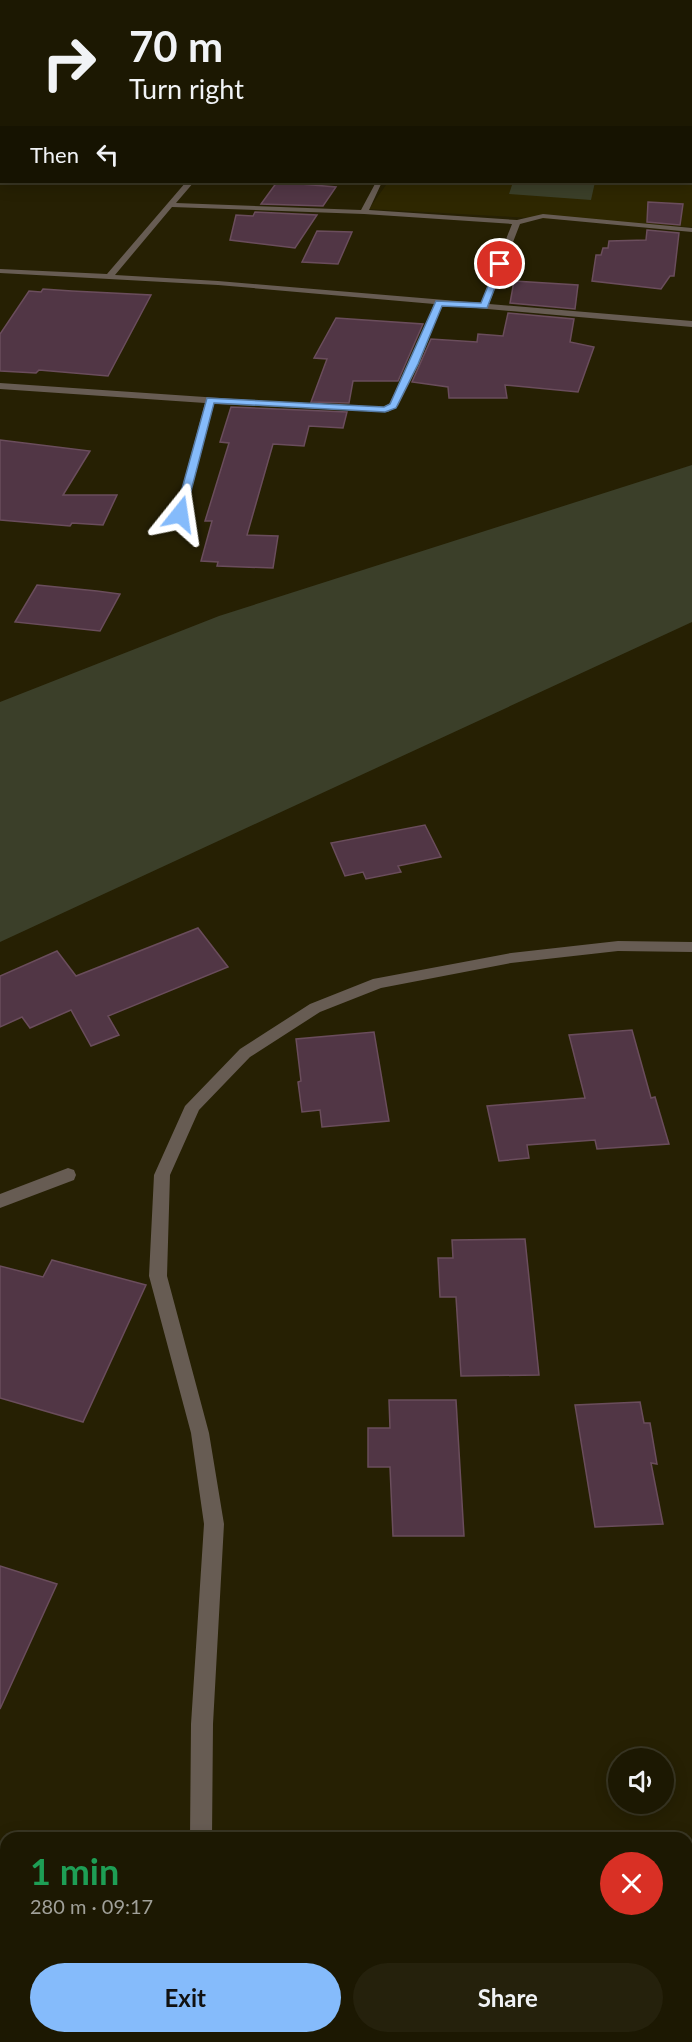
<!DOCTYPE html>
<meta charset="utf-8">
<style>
body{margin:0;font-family:Lato,sans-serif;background:#25210c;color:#f1f3f6;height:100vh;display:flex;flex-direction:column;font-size:22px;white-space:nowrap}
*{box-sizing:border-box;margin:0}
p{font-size:20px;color:#a0a099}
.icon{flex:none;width:33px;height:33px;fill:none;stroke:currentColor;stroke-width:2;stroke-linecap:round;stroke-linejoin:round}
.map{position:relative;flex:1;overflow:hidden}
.drawer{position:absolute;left:0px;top:1832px;width:693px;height:212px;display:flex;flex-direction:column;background:#1c1802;border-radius:18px 18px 0 0;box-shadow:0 3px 15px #0003,0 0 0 2px #3a3724}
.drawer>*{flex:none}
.hud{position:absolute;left:0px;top:0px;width:693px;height:183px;box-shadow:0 3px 15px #0003,0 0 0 2px #3a3724;background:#1c1802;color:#f1f3f6;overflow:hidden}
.buttons{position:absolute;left:608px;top:1748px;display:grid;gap:12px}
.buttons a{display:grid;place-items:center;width:66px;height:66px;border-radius:50%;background:#1c1802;box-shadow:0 3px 15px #0003,0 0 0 2px #3a3724;font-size:30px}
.pin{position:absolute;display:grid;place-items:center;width:51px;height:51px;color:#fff;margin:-26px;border:3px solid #fff;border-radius:50%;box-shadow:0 2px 6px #0007}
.me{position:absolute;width:66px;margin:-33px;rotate:15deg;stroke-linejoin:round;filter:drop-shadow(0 0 4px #0008)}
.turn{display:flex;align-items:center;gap:21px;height:126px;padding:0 30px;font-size:27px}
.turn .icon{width:78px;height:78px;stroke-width:2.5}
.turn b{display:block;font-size:42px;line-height:51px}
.then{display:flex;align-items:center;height:57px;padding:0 30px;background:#0003;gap:12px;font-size:22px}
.round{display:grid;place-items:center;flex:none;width:63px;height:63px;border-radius:32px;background:#25210c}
.headline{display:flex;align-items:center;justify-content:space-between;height:102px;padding:0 30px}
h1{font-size:36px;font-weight:700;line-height:45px;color:#1e9e55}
.action{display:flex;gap:12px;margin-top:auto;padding:12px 30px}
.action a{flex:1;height:69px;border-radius:36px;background:#85bbfb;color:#111;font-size:24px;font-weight:700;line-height:69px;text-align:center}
.action a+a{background:#25210c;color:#f1f3f6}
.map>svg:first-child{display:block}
</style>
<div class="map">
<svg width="692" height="2042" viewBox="0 0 692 2042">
<rect width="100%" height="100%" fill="#262003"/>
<!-- built -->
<path fill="#2e2700" d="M692,118v109l-323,-18 19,-27h304z"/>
<!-- green -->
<path fill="#3b3f29" d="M513,182h82l-4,18 -82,-6z
M692,465v157l-692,320v-240l219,-86z"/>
<!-- building -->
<path fill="#513645" stroke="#6a4d5c" stroke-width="1.5" d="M277,182l59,5 -13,19 -62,-2z
M648,202l35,2 -3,21 -33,-3z
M255,212l62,3 -22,33 -65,-8 6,-25 17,1z
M647,230l32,3 -5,43h-4l-9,13 -69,-8 4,-26h5l2,-7h5l1,-7 37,-1z
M317,231l35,1 -14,32 -36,-2z
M514,281l64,4 -3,24 -65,-6z
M43,289l29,2 79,4 -43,81 -69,-6 -3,3 -36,-2v-37l29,-43 12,1z
M508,313l66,6 -4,23 24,5 -16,45 -73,-7 2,13h-58l-1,-11 -36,-5 19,-43 46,3 1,-8 25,2z
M336,318l87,6 -25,57h-45l-4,22 -38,-1 16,-43 -13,-1z
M231,407l116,5 -4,16 -34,-2 -5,20 -31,-2 -26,91 31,1 -5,32 -56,-2 1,-4 -17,-1 11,-40h-7l24,-78 -9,-1z
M0,440l90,11 -27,44h54l-14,30 -31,-2 -2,3 -70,-6z
M37,585l60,6 23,3 -20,37 -85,-9z
M425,825l16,32 -43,9 3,6 -35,7 -3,-7 -18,4 -14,-33z
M198,928l30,39 -120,49 11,19 -28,11 -20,-36 -41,18 -8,-11 -22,10v-51l57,-25 19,25z
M632,1030l19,68 4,-1 14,47 -72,5 -2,-9 -68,5 2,13 -30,3 -12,-55 98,-8 -16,-63z
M374,1032l15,89 -67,6 -2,-17 -18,2 -4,-30 3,-1 -5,-42z
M525,1239l14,136 -78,1 -5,-79h-16l-2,-39h15l-1,-18z
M52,1260l94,25 -63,137 -83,-24v-132l43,11z
M389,1400h67l8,136h-71l-3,-69h-22v-39h22z
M640,1402l4,21h6l7,41 -6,-1 12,61 -68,3 -20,-122z
M0,1566l57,18 -57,125z"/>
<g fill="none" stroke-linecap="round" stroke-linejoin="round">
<!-- minor -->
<path fill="#675c53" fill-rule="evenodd" d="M12,0h6l-7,2z
M376,0h6v2h-6z
M604,0h6v2h-6z
M2,12v5l-2,1v-5z
M0,29l2,1v4l-2,-1z
M0,83h2v4h-2z
M0,162h2l-2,5z
M186,182h8l-18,21 185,7 15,-28h6l-13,28 148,10 26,-6 149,14v4l-149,-14 -23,6 -31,80 203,17v6l-250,-22 -23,59 -21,42 -10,6 -174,-8 -29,110 -9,2 -1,-2 30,-111 -205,-14v-6l291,20 92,4 6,-3 20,-40 25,-60 -216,-19 -218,-12v-4l107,5zM172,207l192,7 148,10 -31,79 -263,-22 -103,-6z
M618,941l74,1v10l-74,-1 -107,12 -130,25 -61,24 -70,45 -51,53 -29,65 -3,101 42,157 15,91 -11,200 -1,114h-22l1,-114 13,-200 -13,-91 -42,-157 5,-101 31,-69 55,-57 70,-45 63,-25 138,-26z
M68,1168l6,2 2,5 -2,5 -74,28v-14z
M186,2037h24v5h-24z"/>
</g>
<!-- route -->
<path fill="#85bbfb" stroke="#567aa3" stroke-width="1.5" d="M500,262l4,2 -17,44 -45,-2 -24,58 -22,44 -11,4 -171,-9 -29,111 -8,2 -2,-2 32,-116 177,9 6,-3 46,-103 45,2 16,-39z"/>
</svg>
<div class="buttons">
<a><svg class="icon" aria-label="sound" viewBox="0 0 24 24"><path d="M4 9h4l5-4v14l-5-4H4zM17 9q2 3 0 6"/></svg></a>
</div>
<div class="pin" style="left:500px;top:264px;background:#d93025"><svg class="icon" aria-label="arrive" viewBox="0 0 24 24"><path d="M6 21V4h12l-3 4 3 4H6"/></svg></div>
<svg class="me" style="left:180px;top:514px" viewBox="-20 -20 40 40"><path d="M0-17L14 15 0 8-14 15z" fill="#85bbfb" stroke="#fff" stroke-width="4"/></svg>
<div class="hud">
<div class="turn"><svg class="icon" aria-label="right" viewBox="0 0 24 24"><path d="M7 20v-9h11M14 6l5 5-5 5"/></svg><div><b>70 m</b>Turn right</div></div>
<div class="then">Then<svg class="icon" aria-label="left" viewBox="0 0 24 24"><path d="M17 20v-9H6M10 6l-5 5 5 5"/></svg></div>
</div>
<section class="drawer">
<div class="headline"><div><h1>1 min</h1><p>280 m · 09:17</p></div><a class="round" style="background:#d93025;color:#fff"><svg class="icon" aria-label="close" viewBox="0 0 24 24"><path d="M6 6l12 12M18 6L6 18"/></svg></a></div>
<div class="action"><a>Exit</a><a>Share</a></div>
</section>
</div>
